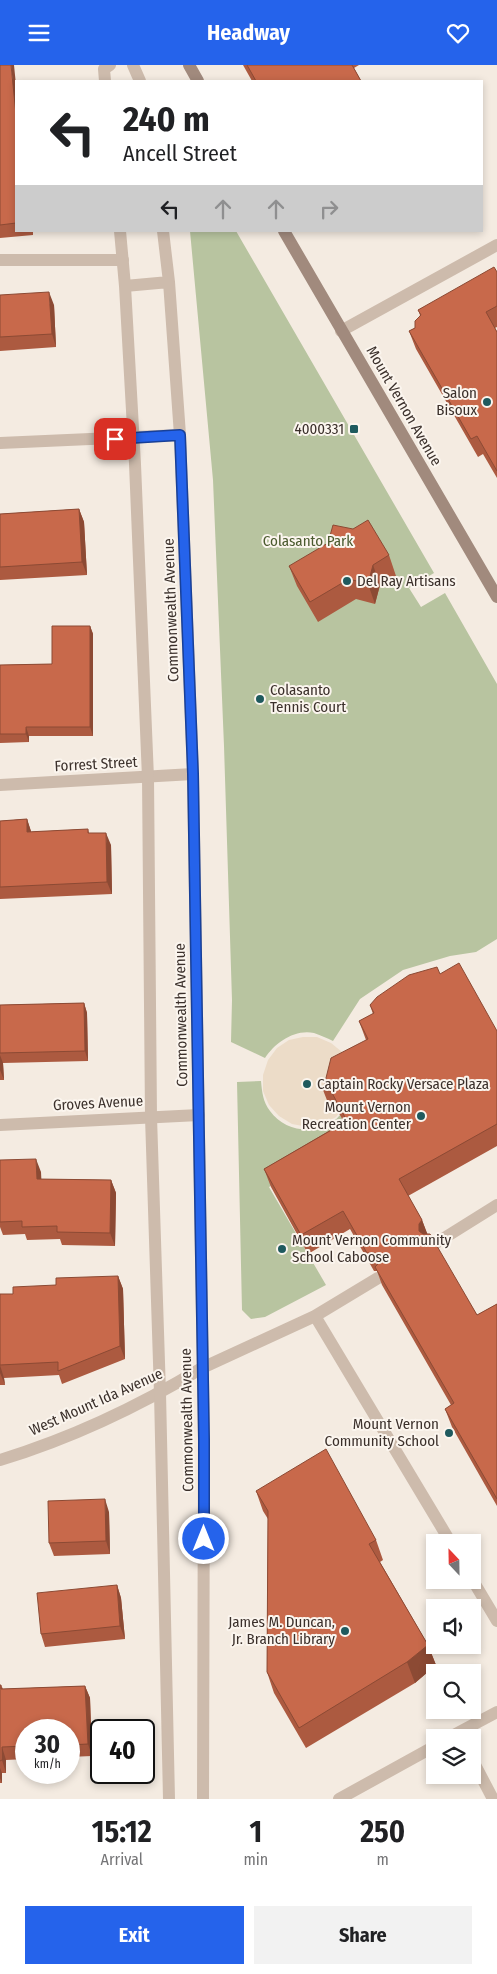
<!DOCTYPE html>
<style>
body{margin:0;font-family:"Fira Sans Condensed",sans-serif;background:#f2f2f2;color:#202124;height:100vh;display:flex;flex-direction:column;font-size:19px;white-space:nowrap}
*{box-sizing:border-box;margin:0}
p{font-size:16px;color:#757577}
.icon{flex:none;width:28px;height:28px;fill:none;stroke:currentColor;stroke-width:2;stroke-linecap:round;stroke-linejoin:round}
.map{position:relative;height:1734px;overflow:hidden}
.drawer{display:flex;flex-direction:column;background:#fff;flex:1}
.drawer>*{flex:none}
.top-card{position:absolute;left:15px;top:15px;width:468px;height:152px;border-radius:0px;box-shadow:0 2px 8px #0003;background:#fff;color:#202124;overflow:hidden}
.needle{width:32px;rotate:338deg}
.fabs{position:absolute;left:426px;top:1469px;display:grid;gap:10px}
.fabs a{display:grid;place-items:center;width:55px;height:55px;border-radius:0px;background:#fff;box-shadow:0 2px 8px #0003;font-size:25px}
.speed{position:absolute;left:15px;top:1654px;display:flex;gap:10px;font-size:25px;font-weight:700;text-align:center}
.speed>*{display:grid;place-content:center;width:65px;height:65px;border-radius:50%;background:#fff;box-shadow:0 2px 8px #0003;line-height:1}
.speed small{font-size:12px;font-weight:400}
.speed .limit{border:2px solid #111;border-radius:8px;background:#fff;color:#111}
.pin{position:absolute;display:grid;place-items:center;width:42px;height:42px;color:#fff;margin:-21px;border-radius:10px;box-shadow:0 2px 8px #0006}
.me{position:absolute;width:55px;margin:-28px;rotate:0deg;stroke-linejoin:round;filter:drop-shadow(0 0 4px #0008)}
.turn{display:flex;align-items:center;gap:18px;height:105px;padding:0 25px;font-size:22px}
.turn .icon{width:65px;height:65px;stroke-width:2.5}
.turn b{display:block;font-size:35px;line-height:42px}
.lanes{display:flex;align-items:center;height:48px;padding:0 25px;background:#0003;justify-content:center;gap:25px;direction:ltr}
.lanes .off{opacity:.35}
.eta{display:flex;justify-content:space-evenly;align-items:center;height:85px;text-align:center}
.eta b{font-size:30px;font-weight:700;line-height:35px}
.action{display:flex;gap:10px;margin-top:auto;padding:10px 25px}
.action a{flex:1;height:58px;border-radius:0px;background:#2563eb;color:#fff;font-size:20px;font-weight:700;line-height:58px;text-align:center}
.action a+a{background:#f2f2f2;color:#202124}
header{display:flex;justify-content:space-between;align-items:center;height:65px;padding:0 25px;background:#2563eb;color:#fff;font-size:22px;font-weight:700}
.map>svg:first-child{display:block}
</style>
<header><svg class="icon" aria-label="menu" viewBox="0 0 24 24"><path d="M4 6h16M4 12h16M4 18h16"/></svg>Headway<svg class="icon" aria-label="heart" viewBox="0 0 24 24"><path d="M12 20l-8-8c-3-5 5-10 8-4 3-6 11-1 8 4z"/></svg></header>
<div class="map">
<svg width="497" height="1734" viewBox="0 0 497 1734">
<rect width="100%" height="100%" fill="#f4ebe1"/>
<!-- green -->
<path fill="#b8c4a0" d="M190,166h46l198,342 -25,15 12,19 24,-14 52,91v255l-21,13 -26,4 -47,14 -43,29 -27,42c-6,-3 -13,-6 -19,-8 -20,-4 -39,10 -49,25l-34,-16 1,-42 -8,-254 -11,-266z
M261,1016c1,11 2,21 9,30 16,23 53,25 70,4l2,1v6l9,17 -82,48 57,98 -61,32 -14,2 -9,-9 -5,-228z"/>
<!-- plaza -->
<path fill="#ecdcc8" d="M303,972h14l14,6 11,9 7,12 -4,42 -9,11 -13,7 -15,3 -16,-3 -13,-8 -10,-11 -6,-14v-16l5,-15 9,-12 12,-8z"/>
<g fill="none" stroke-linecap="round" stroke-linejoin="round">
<!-- service -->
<path stroke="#cdbbac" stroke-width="12" d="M0,195h123
M433,1180l64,-40
M315,1251l63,-38
M202,1303l113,-52 136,227
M472,1514l25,42"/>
<!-- minor -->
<path stroke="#cdbbac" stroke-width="12" d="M341,266l156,-86
M0,378l180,-8
M0,720l193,-11
M0,1060l199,-10
M0,1395c69,-21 141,-55 202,-92
M450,1672l47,-25
M472,1694l21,40
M339,1734l96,-53"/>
<!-- tertiary -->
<path stroke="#cdbbac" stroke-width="12" d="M133,0l7,16
M105,16l-1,-12 6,-4
M120,166l5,55 10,178 13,314 3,339 9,276 9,406
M163,166l6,51 11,153 13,339 11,665 -1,360
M125,221l44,-4"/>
<!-- secondary -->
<path stroke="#a18a7d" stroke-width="12" d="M189,0l9,16
M284,166l213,366"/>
</g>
<!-- wall -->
<path fill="#ac5a40" d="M0,0l16,20v146h17v4l-33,3z
M243,0h116l-5,3 7,13h-109z
M497,207v55l-2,1 2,4v146l-14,-24 -5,3 -62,-108 -7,-18 6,-3 5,-13 -2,-5z
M0,230l54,10 2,42 -56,4z
M79,444l5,13 3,53 -87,5v-66z
M389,490l7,21 -16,9 -5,19 -19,-5 -38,23 -21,-36 -8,-20z
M90,561l3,8v102h-64v6l-29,1v-78l52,-1z
M27,754l4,13 57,-3 1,4 22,12 1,49 -112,5v-78z
M440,909l57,57v115l-89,50 14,24 5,14 50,81 20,-11v202l-45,-79 -7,-18 6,-4 -69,-120 -5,-14h-3l-24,-42 -42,25 -37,-67 -7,-18 80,-47 -7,-12 -7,-2 -7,-18 43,-50 -7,-19 14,-7 -3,-9z
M84,938l3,10 1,48 -85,2 1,17h-4v-75z
M0,1095l41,12v7l70,1 5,13 -1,53 -53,-1 -2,-6 -33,1 -2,-6 -22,1 -3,-8z
M118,1211l5,13 2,70 -63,25 -3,-9 -55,3 1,7h-5v-91h13l43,-9z
M256,1426l120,49 7,20 -3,2 48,83 8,20 -21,18 -109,65 -32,-55 -7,-21 1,-153 -5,-8z
M109,1447l1,42 -56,2 -5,-13z
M117,1520l4,13 4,41 -80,8 -4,-13z
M0,1620h1l2,4 82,-3 5,12 2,58 -23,1v-27h-43v29l-20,1v13h-4v10h-2z"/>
<!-- shaded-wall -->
<path fill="#8c4a34" d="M11,0h3l2,20v29z
M49,227l5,13 2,42 -4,-13z
M79,444l5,13 3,53 -5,-13z
M373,500l7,20 -5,19 -7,-20z
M90,561l3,8v102l-3,-9z
M26,662l3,9v6l-3,-8z
M27,754l4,12v13l-4,-12z
M106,768l5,12 1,49 -5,-12z
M84,938l3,10 1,48 -3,-10z
M0,990l3,8 1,17 -4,-10z
M36,1094l5,13 1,20 -5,-13z
M111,1115l5,13 -1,53 -5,-13z
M422,1155l7,18 -3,4 -7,-11v-7z
M118,1211l5,13 2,70 -5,-13z
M0,1300l4,13 1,7 -5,-12z
M105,1434l4,13 1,42 -4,-13z
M117,1520l4,13 4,41 -5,-13z
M428,1580l8,20 -21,18 -8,-21z
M85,1621l5,12 2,58 -4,-12z
M2,1682l4,13v13l-4,-13z
M0,1703l2,5v10l-2,-5z"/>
<!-- building -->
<path fill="#c8694b" stroke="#8c4a34" d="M0,0h11l5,49v109l-16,2z
M247,0h105l9,16h-105z
M494,202l3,5v34l-11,6 11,20v139l-20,-35 -6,3 -62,-108 6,-3v-7l6,-6 -3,-5z
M49,227l3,42 -52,3v-42z
M79,444l3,53 -82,5v-53z
M368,455l21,35 -16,10 -5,19 -19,-5 -39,23 -21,-36 39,-23 5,-18 20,4z
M52,561h38v101h-64v7h-26v-69l52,-1z
M27,754v13l61,-3v4h18l1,49 -107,5v-66z
M459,898l38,68v93l-98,55 23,41 -3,4v7l4,3h7l47,81 20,-11v195l-52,-90 9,-6 -79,-136 4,-4v-7l-4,-3h-8l-24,-42 -42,24 -37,-66 83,-48 -16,-30 -8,-1 8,-32 37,-19 -9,-18 15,-8 -4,-8 7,-8 32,-22 28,-8 3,7z
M84,938l1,48 -85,2v-48z
M36,1094l1,20 74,1 -1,53 -53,-1v-6l-35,1v-6l-22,1v-62z
M118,1211l2,70 -62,25v-9l-58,3v-71h13v-7l43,-2v-7z
M326,1384l50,91 -7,4 59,101 -21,17 -108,66 -32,-56 1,-161 -12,-20z
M105,1434l1,42 -57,2 -1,-42z
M117,1520l3,41 -79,8 -4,-41z
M0,1620h1v4l84,-3 3,58 -19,1v-15h-43v16l-24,1v13l-2,1z"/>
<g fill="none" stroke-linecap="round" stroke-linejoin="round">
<!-- route casing -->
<g stroke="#184099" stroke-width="12">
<path id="route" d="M115,374l65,-4 13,339 11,665v100"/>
</g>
<!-- route -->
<use href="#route" stroke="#2563eb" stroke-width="9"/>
</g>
<!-- markers -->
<g fill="#1f5a5e" stroke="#fbf5ee" stroke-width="2">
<circle cx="487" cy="337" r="5"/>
<rect x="349" y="359" width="10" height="10" rx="2.5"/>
<circle cx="347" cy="516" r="5"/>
<circle cx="260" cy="634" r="5"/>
<circle cx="307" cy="1019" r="5"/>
<circle cx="421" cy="1051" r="5"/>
<circle cx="282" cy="1184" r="5"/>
<circle cx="449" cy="1368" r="5"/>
<circle cx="345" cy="1566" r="5"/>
</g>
<g text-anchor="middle" stroke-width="4" stroke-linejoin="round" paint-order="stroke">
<!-- poi labels -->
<g font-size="15" fill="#3b302b" stroke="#fbf5ee" text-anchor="end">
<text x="477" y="333">Salon<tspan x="477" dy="17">Bisoux</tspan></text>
<text x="344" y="369">4000331</text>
<text x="357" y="521" text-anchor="start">Del Ray Artisans</text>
<text x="270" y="630" text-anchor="start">Colasanto<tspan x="270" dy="17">Tennis Court</tspan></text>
<text x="317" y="1024" text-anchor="start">Captain Rocky Versace Plaza</text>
<text x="411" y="1047">Mount Vernon<tspan x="411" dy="17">Recreation Center</tspan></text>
<text x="292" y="1180" text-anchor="start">Mount Vernon Community<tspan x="292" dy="17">School Caboose</tspan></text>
<text x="439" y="1364">Mount Vernon<tspan x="439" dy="17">Community School</tspan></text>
<text x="335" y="1562">James M. Duncan,<tspan x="335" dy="17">Jr. Branch Library</tspan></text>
</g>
<!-- street labels -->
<g font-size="15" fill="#3b302b" stroke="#fbf5ee">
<text transform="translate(404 341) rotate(60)" y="5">Mount Vernon Avenue</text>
<text transform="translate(171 545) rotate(-92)" y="5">Commonwealth Avenue</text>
<text transform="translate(96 699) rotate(-3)" y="5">Forrest Street</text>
<text transform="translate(181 950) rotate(-91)" y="5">Commonwealth Avenue</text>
<text transform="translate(98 1038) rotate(-3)" y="5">Groves Avenue</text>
<text transform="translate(96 1337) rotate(-24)" y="5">West Mount Ida Avenue</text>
<text transform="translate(187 1355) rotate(-91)" y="5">Commonwealth Avenue</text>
</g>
<!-- park labels -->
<g font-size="15" fill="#4a5a2e" stroke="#fbf5ee">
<text x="308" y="481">Colasanto Park</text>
</g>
</g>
</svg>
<div class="fabs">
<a><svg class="needle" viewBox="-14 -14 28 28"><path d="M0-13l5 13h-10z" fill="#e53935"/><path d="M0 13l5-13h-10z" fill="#757577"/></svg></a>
<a><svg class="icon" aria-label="sound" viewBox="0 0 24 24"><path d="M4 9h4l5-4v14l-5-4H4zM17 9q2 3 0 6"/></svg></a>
<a><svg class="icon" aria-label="search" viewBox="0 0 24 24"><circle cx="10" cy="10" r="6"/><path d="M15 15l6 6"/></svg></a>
<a><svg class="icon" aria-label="layers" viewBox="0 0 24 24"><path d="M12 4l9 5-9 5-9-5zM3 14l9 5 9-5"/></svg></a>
</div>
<div class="speed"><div>30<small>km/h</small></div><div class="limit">40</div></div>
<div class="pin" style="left:115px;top:374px;background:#d93025"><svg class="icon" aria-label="arrive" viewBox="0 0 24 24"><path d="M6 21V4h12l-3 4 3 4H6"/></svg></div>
<svg class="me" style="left:204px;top:1474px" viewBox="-20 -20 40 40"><circle r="17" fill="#2563eb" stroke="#fff" stroke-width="3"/><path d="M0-11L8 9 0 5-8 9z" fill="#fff"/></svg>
<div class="top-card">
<div class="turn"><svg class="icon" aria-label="left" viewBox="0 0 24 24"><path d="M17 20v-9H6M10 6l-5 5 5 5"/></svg><div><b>240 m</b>Ancell Street</div></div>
<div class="lanes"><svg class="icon" aria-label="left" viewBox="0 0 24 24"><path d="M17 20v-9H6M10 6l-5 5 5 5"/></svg><svg class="icon off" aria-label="ahead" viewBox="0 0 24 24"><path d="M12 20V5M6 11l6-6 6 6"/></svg><svg class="icon off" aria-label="ahead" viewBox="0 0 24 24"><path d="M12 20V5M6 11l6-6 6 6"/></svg><svg class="icon off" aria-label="right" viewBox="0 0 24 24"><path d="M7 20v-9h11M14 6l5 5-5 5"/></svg></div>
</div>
</div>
<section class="drawer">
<div class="eta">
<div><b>15:12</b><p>Arrival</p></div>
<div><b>1</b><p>min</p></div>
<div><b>250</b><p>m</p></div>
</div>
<div class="action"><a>Exit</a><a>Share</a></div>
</section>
